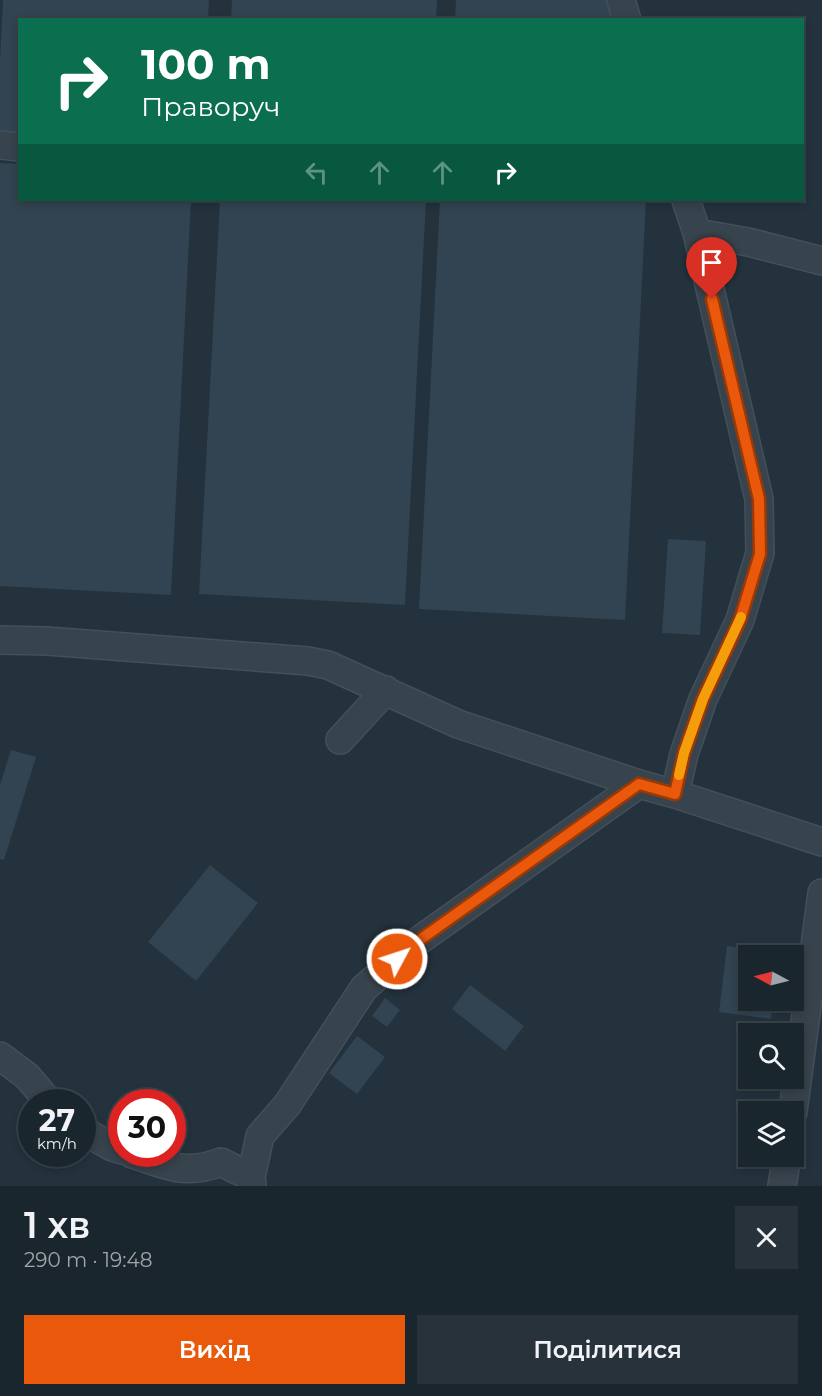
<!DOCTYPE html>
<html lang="uk">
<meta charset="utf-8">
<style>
body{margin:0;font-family:Montserrat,sans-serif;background:#27323a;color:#f1f3f6;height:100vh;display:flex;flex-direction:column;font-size:22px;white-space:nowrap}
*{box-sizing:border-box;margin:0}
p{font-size:20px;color:#9fa5aa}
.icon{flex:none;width:33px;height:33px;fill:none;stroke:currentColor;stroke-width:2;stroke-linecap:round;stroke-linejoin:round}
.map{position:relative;height:1186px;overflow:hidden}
.drawer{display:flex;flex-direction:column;background:#1a262e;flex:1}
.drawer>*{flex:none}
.top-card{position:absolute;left:18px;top:18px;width:786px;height:183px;border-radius:0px;box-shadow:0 3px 9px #0003,0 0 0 2px #38434a;background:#0b6e4f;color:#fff;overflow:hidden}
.needle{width:39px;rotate:277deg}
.fabs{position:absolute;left:738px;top:945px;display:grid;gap:12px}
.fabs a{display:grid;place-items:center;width:66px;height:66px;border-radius:0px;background:#1a262e;box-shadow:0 3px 9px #0003,0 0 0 2px #38434a;font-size:30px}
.speed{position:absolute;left:18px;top:1089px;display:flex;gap:12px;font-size:30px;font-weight:700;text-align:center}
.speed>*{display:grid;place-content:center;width:78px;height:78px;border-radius:50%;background:#1a262e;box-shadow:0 3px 9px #0003,0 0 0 2px #38434a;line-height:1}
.speed small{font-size:15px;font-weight:400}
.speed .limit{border:9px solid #d22;background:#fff;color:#111}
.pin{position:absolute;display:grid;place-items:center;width:51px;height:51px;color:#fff;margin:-62px -26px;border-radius:50% 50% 50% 0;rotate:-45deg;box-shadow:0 0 6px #0007}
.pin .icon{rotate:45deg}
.me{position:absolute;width:66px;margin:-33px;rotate:50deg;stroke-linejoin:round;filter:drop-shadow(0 0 4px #0008)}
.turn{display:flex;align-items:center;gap:21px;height:126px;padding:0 24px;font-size:27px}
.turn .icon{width:78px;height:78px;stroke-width:2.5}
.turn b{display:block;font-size:42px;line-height:51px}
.lanes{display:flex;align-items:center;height:57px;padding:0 24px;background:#0003;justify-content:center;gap:30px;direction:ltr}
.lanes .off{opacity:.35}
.round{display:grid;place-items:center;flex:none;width:63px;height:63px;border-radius:0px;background:#27323a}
.overview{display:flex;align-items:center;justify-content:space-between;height:102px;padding:0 24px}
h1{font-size:36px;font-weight:600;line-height:45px}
.cta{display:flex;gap:12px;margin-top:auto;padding:12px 24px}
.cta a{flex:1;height:69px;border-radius:0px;background:#ea580c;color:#fff;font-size:24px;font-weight:600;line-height:69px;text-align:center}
.cta a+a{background:#27323a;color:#f1f3f6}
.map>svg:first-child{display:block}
</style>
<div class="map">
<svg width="822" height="1186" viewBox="0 0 822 1186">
<rect width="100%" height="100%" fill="#23323d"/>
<!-- building -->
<path fill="#324451" d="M3,0h206l-1,20h-188v113l-20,-1v-72z
M232,0h205l-1,20h-205z
M456,0h157l7,20h-165z
M0,163l20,1v36h171l-20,395 -171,-9z
M220,200h206l-21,405 -206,-11z
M440,200h206l-21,420 -206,-11z
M668,539l38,2 -6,94 -38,-2z
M11,750l25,7 -32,103 -4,-1v-74z
M210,865l48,38 -62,78 -48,-39z
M727,946l31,4v6h-10v44h25l-2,19 -52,-7z
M470,985l54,41 -19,25 -53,-42z
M385,998l15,12 -13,17 -15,-11z
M357,1036l28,21 -28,37 -28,-21z"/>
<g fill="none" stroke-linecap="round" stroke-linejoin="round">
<!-- minor casing -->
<g stroke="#434f59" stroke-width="30">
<path id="minor" d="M621,0l6,20
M0,145l20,2
M686,200l11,33 62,266 1,54 -20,67 -37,79 -19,55 -9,40 147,48
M697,233l51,9 74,19
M0,640l47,1 261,20 20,4 130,59 181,60 36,10
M340,740l46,-50
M0,1056l27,20 22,26
M793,1112l29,-219
M82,1130l30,17 10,3
M132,1154c35,11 52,22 89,8l30,15 1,9
M251,1177l9,-41 27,-31 77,-117 50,-44 225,-160
M782,1186l5,-30"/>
</g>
<!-- minor -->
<use href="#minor" stroke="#37434d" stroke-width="27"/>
</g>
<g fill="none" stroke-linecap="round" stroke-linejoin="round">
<!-- route casing -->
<g stroke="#983908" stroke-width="15">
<path id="route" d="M397,959l17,-15 225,-160 36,10 9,-41 19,-54 37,-79 20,-66 -1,-55 -47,-200"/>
</g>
<!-- route -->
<use href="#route" stroke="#ea580c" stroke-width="10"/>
<!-- slow -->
<path stroke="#f59e0b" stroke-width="10" d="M679,775l5,-22 19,-54 38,-82"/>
</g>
</svg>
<div class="fabs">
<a><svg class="needle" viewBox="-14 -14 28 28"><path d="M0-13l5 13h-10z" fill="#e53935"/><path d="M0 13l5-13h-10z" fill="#9fa5aa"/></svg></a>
<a><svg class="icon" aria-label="search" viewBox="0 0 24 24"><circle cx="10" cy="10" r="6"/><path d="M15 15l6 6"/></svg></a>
<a><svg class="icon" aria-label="layers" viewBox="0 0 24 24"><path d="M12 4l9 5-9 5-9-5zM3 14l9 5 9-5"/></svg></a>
</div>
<div class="speed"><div>27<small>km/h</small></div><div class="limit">30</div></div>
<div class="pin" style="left:712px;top:299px;background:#d93025"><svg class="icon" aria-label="arrive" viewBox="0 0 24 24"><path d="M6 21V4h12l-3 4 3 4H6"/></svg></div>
<svg class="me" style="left:397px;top:959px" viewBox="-20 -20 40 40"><circle r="17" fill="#ea580c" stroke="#fff" stroke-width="3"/><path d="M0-11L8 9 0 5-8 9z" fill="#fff"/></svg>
<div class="top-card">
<div class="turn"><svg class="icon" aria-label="right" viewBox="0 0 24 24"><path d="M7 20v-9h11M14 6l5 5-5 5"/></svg><div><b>100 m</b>Праворуч</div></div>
<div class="lanes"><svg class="icon off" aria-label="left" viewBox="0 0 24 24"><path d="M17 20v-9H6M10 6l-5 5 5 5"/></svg><svg class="icon off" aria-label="ahead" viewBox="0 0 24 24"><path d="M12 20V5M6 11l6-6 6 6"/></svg><svg class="icon off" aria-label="ahead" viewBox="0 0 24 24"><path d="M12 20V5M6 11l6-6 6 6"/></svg><svg class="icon" aria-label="right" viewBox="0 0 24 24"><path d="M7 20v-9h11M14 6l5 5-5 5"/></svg></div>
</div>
</div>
<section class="drawer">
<div class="overview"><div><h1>1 хв</h1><p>290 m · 19:48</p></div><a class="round"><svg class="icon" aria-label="close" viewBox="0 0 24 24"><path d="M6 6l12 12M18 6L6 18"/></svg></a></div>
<div class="cta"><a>Вихід</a><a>Поділитися</a></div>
</section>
